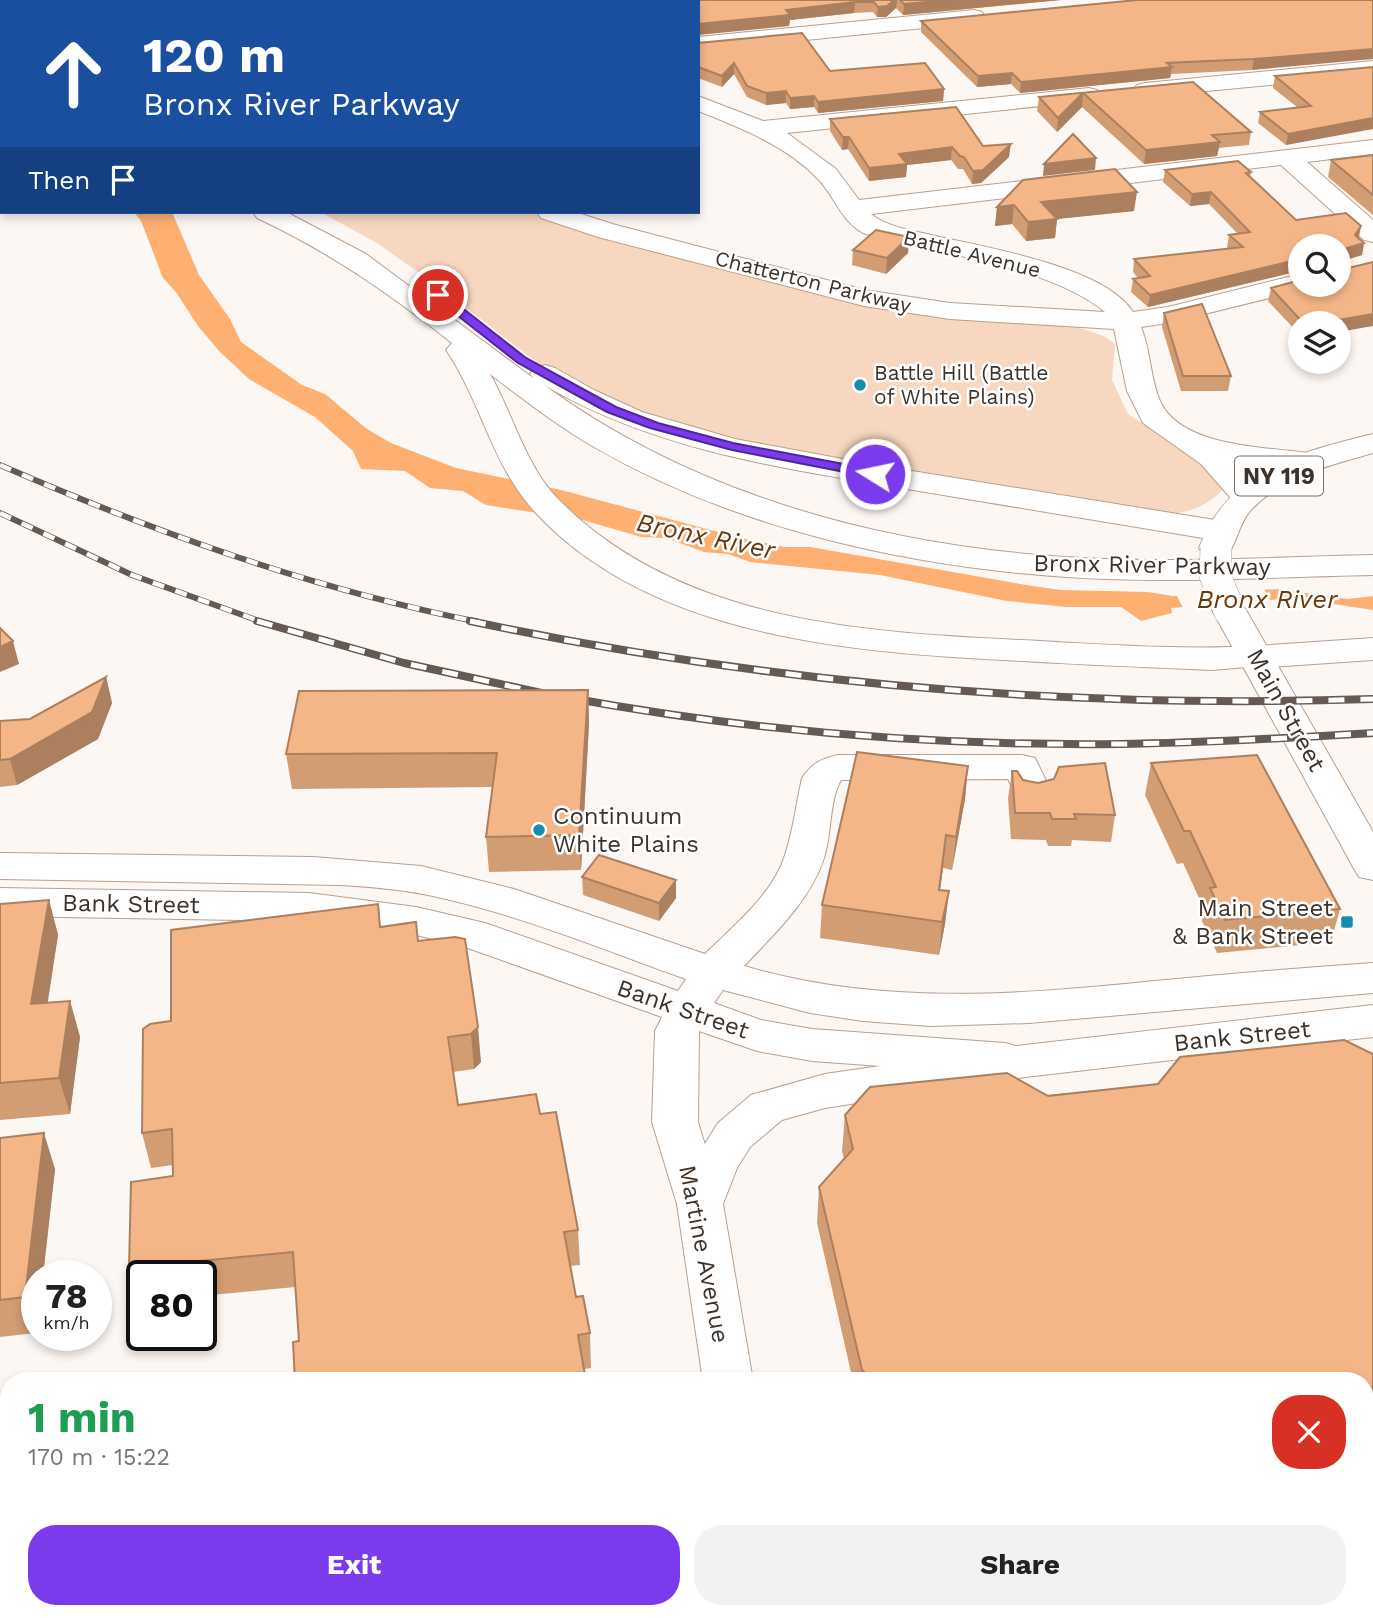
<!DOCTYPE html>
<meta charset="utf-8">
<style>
body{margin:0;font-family:"Work Sans",sans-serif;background:#f2f2f2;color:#222;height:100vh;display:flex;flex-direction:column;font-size:26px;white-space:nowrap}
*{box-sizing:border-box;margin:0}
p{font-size:23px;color:#767676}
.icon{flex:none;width:38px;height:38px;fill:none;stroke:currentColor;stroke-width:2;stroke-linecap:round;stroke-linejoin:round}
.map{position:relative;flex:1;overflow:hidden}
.sheet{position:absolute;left:0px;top:1372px;width:1374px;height:247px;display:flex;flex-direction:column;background:#fff;border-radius:28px 28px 0 0;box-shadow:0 4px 10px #0003}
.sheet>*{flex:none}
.banner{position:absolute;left:0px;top:0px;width:700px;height:214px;box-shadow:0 4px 10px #0003;background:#1a4fa0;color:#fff;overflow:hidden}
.buttons{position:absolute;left:1288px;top:234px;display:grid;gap:14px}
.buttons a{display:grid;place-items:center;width:63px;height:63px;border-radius:50%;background:#fff;box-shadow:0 4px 10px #0003;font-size:35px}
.speed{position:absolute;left:21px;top:1260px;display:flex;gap:14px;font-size:35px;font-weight:700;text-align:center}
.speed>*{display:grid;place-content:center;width:91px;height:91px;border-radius:50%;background:#fff;box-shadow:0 4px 10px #0003;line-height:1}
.speed small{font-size:18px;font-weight:400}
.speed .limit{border:4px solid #111;border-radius:10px;background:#fff;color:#111}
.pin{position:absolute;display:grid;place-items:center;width:60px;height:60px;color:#fff;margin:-30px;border:4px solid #fff;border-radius:50%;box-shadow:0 2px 7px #0007}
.me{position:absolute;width:77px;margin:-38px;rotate:280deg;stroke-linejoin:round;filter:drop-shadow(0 0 5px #0008)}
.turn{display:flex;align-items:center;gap:24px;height:147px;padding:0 28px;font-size:32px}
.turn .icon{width:91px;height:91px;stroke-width:2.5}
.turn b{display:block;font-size:49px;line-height:60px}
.then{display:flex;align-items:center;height:66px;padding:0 28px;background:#0003;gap:14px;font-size:26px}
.round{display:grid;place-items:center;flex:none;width:74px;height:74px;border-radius:28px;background:#f2f2f2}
.summary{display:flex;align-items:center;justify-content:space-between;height:119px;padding:0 28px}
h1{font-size:42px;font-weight:700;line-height:52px;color:#1e9e55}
.cta{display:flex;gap:14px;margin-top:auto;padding:14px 28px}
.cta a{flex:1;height:80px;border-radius:28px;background:#7c3aed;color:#fff;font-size:28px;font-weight:700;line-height:80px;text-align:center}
.cta a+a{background:#f2f2f2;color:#222}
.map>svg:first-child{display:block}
</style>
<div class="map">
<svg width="1373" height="1618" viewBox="0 0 1373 1618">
<rect width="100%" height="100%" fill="#fdf7f3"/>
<!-- green -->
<path fill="#f7d7bf" d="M320,212h215l37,16 311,80 75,10 119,9 27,9 11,8 -3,36 16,34 68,44 29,29c-18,21 -38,26 -64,28l-353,-57 -139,-33 -114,-49 -120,-92 -58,-41z"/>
<!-- water -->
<path fill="#feb073" d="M134,212h38l27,63 31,44 11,23 61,43 23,9 42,35 24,14 65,25 105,22 176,47 48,10h25l216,38 35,5 87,2 25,4 104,-7 71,10 25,-3v14l-79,-12 -123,10 1,5 -31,8 -20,-14h-54l-60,-6 -127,-26 -130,-13 -22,-8 -24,-2 -38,-14 -25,-1 -58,-17 -97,-15 -23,-14 -33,-3 -25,-17 -44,-2 -8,-18 -38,-34 -66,-38 -30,-28 -21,-25 -22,-34 -13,-14 -22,-57z"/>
<!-- pier -->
<path fill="#fdf7f3" d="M1262,586l10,17 -88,7 -9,-18z"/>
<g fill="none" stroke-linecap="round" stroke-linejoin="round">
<!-- minor casing -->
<g stroke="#ba9f8b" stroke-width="2">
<path id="minor" d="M67,0h22l2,2h-23z
M320,0h27l2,2h-28z
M360,0h22v2h-22z
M560,0h22l1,2h-22z
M974,10l8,2 3,5 -3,5 -284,29v-14z
M1373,61v14l-228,22 -8,-2 -4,-5 4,-5 8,-2z
M1089,88l8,2 4,5 -4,5 -310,33 49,36 23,31 514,-60v14l-66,8 66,58v22l-9,-2 -83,-75 -410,49c16,13 40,16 60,21 52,12 173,31 202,77l35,-5 132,-33v11h11l-1,3 -142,35 -27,4c10,24 9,51 19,74 20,46 105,46 148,52l11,2 5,7 -5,7 -11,2 -75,-10 29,35 -5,7 -11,3 -11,-3 -34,-39 -58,-41 -16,-32 -13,-62 -164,-10 -86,-13 -266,-69 -57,-19 -4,-6h38l41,13 249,65 85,13 155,9c-57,-47 -170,-58 -242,-79 -23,-14 -27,-34 -44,-53 -32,-34 -78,-52 -121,-69v-15l65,25z
M1373,638v22l-116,8 -12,-3 -6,-8 6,-8 12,-3z
M838,755h184l13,3 18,37 -5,9 -14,3 -14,-3 -12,-25 -167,1c-12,21 -9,54 -17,78 -14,43 -50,76 -80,108 136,40 273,29 411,15 73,-7 145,-13 218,-18v30l-344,30 -99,3 -67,-5 -53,-8 -87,-23 -9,13 47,17 51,9 193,14 15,4 7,12 -7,12 -15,4 -193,-14 -55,-10 -58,-20 -1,91 25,82 -6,13 -17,6 -17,-6 -6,-13 -25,-82 3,-91 7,-14 -200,-71 -46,-11 -107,-14 -309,-5v-28l309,5 107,14 69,16 193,68 8,-12c-79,-28 -158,-61 -240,-80 -35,-9 -70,-12 -106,-14l-340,-6v-26l313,4 108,9 93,23 191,65c28,-28 66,-58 79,-96 9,-25 12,-54 18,-80 10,-15 19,-19 36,-23z"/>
</g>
<!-- major casing -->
<g stroke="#ba9f8b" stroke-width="2">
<path id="major" d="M1373,434v19c-42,12 -93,24 -123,58 -11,13 -13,30 -22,44l-12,3 -12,-3 -5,-7c31,-80 98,-95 174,-114z
M1229,600l12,3 5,7 127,222v48l-14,-3 -6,-10 -141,-257 5,-7z
M1373,1005v32l-348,40 -200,31 -43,12 -32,27 -13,21 -14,36 30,177h-50l-26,-177 16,-41 25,-40 33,-28 74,-21 200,-29z
M742,1610h56l1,8h-56z"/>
</g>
<!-- highway casing -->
<g stroke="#ba9f8b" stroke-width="2">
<path id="highway" d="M0,89h2v15h-2z
M253,212h33l80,42 167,124 -3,-4 5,-6 10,-3 10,3 39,22 48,22 93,27 140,26 346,56 12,3 4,7 -4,7 -12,3c-103,-17 -205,-34 -308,-51 -126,-21 -258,-39 -369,-105 151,110 336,160 521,172 103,7 206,0 308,-2v20c-102,2 -205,9 -307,2 -161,-11 -332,-49 -472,-130 -36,-21 -70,-47 -104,-73 23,40 35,91 68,125 125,127 315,134 482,142 72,4 145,9 217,5l12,3 6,8 -6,8 -56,5c-63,-3 -127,-5 -190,-9 -163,-8 -371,-21 -489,-150 -42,-46 -53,-110 -88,-161l6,-7c-62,-49 -124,-92 -195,-125z"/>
</g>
<!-- minor -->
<use href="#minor" fill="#fff" fill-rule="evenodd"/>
<!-- major -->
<use href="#major" fill="#fff" fill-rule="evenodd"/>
<!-- highway -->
<use href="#highway" fill="#fff" fill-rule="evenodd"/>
<!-- rail-far1 casing -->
<g stroke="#645a53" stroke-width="6">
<path id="rail-far1" d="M0,465c154,67 313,124 479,157
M0,513l132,62 130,47"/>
</g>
<!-- rail casing -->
<g stroke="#645a53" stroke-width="8">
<path id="rail" d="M257,621l147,42 142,31
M470,621c297,63 600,88 903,78
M570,698c181,33 365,48 549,46 85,-1 169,-6 254,-11"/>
</g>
<!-- rail-far1 -->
<use href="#rail-far1" stroke="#fff" stroke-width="4.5" stroke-dasharray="12" stroke-linecap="butt"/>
<!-- rail -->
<use href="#rail" stroke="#fff" stroke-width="5" stroke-dasharray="16" stroke-linecap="butt"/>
<!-- major-bridge casing -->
<g stroke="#ba9f8b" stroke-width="32" stroke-linecap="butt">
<path id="major-bridge" d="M1216,548l-1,27 14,35"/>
</g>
<!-- major-bridge -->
<use href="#major-bridge" stroke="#fff" stroke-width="31"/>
</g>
<!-- wall -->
<path fill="#d39d74" d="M130,0h186l8,2h-192z
M613,0h448l-158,15 -7,-7 -10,9h-9l-4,-5 -19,1 -64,7 -1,6 -91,-24h-85z
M1373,0l-121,70 -81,4 -1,4 -150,15 -9,-9 -34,3 -56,-55v-11z
M698,43l132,28 114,18 -1,12 -125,12 -4,-6 -24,2 -4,-6 -20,2 -19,-8 -13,-23 -12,13 -24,-9z
M1373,67l-87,78 -28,-22 2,-11 37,-5 -24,-19 2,-12z
M1193,82l58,50 -2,13 -30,3 -2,8 -73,8 -62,-57 -25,25 -20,-21 2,-14z
M830,119l153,27 26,11 -28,26 -9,1 -9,-15h-5l-7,-9 -44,5 -1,12 -37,4 -21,-32 -6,1 -12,-19z
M1373,155v60l-45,-38 3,-17z
M1165,170l86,2 -1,5 46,43 65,6 -2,12 5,5 -2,12 -22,7 -1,62h-39v11l-32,-34 3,-13 68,-3 -39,-38v25l-1,-1 -151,36 -17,-15 2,-13 5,-1 -5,-6 1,-13 95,-10 -2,-2 2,-12 8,-2 -28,-29 -19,2 -27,-24z
M1023,180l111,31 -77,8 -2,19 -29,3 -14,-17 -17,2 2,-19z
M909,237l-1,16 -22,21 -34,-9 1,-15z
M1164,313l67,63 -3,15h-47l-19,-64z
M106,677l6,26 -14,36 -81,46 -17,2v-66l30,-2z
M588,690l1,34 -8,146 -92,2 -3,-35 7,-50 -201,2 -6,-35z
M1151,763l189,146 -9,33 -114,11 -15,-32 3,-10 -22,-48 -6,1 -32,-69z
M968,766l-3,33 -13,71 -9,-2 -3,22 9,1 -4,33 -6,31 -119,-17 2,-33z
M1012,771l11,9 92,35 -4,27 -39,-2 -1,6h-23l-2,-6 -35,-1 -3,-41z
M582,877l94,21 -17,23 -76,-26z
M49,900l9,35 -11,68 23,-2 10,36 -10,77 -70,6v-216z
M381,926l37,15 37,-4 26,125 -7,7 -21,3 5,33 82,9 38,116 2,35 -10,1 6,31 14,36 1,35 -7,1 -285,-28 -4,-54 -94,9v-20h-59v26h-3l-10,-34 44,-92v-11l-22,3 -9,-35 29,-112z
M1373,1054v478l-7,16h-1v-167h-512l-36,-158 2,-36 25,-28 -2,-8 3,-36 313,-31z
M0,1138l55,31 -12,107h-6l-1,57 -36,4z
M0,1498l9,112h169v8h18h-196l1,-26h-1z"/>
<!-- shaded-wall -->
<path fill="#ac7f5e" d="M894,0h3l-1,8 -10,9h-9l1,-10z
M950,0h111l-158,15 1,-11z
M855,2l-1,11 -64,7 -1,6 -91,9v-11l88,-14z
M1373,49v10l-121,11 2,-11z
M734,63v11l-12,13v-11z
M1172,67l-2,11 -150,15 1,-11z
M1012,73l-1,11 -34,3 1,-11z
M944,89l-1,12 -125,12v-11z
M786,91v12l-20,2v-12z
M1083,93l-1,14 -25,25 1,-14z
M814,96v11l-24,2v-11z
M1373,118v11l-87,16 2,-11z
M843,137h6l-1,12 -6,1z
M1220,142l-3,14 -73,8 2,-14z
M1011,144l-2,13 -28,26 -9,1 1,-13z
M952,147l-1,13 -44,5 -1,12 -37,4v-13l30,-14z
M1096,158l-1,12 -52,6 1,-12z
M1137,192l-3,19 -77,8 -2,19 -29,3 2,-19 13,-20z
M1211,192l-2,12 -19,2 2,-12z
M1014,205l-2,19 -17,2 2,-19z
M1361,226l-3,12 6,5 -2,12 -23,7 1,-12 15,-15z
M909,237l-1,16 -22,21 1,-16z
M1300,259l-1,12 -151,36 2,-12z
M1373,314v12l-34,6v-8h-24z
M13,641l6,23 -19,8v-25z
M106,677l6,26 -14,36 -81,46 -7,-26z
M588,690l1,34 -8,146 -2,-35z
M968,766l-3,33 -13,71 4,-33z
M946,835l-3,33 -8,55 4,-33z
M676,880v18l-17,23v-18z
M949,891l-4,33 -6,31 3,-33z
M49,900l9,35 -16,105 -11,-36z
M70,1001l10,36 -10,77 -11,-36z
M478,1027l3,35 -7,7 -3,-35z
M44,1133l11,36 -12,107h-6l-1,57 -11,-36z
M167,1610h11v8h-11z
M387,1610h2l1,7 -1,1h-8z"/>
<!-- building -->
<path fill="#f5b687" stroke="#ac7f5e" stroke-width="2" d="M144,0h172l8,2h-177z
M403,0h49l-2,2h-47z
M617,0h277l-7,6 -9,1 -4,-5h-19l-69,8 4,5 -92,9v-22h-80z
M900,0h50l-46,4z
M1137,0h236v49l-119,10 -87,4 5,4 -151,15 -9,-9 -34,3 -57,-55z
M802,33l28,38 95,-8 19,26 -126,13 -4,-6 -24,2 -4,-7 -20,2 -19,-7 -13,-23 -12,13 -24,-9v-24z
M1373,67v51l-85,16 -28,-22 51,-6 -36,-30z
M1193,82l58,50 -39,3 8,7 -74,8 -63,-57 -25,25 -19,-21z
M956,107l27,39 28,-2 -28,26 -10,1 -9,-14 -4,-1 -8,-9 -53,7 8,10 -38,4 -20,-31h-6l-13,-18z
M1073,134l23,24 -52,6z
M1373,155v40l-42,-35z
M1238,161l13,11 -5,1 50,47 50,-7 15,13 -6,9 9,8 -24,7v20l33,-8v52l-58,10h-11l-33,-36 29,-8v5h39v-38h-39v12l-150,36 -17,-16 17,-3 -16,-17 109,-12 -14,-12 21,-3 -39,-40 -19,2 -27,-24z
M1115,169l22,23 -96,10 16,17 -29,3 -14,-17 -17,2 26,-27z
M876,230l33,7 -22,21 -34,-8z
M1202,304l29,72h-48l-19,-63z
M0,628l13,13 -13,6z
M106,677l-14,35 -82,47 -10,1v-39l30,-2z
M588,690l-9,145 -93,2 11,-84 -211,1 13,-63z
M857,752l111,14 -12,71 -10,-2 -7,55 10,1 -7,31 -120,-17z
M1257,755l83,154 -115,11 -15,-32 6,-1 -26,-56h-6l-33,-68z
M1105,763l10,52 -41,-1 2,5h-24l-2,-6h-35l-3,-42h5l6,9 15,3 16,-4 5,-12z
M599,855l77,25 -17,23 -77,-26z
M49,900l-18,104 39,-3 -11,77 -59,5v-179z
M378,904l2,23 36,-5 2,19 37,-4 10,2 13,88 -7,7 -23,3 10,68 78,-11 4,20 16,-2 22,118 -14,2 12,65 7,-1 7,37 -12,2 8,46h-291l-2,-39 6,-1 -6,-89 -164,16 2,-86 42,-6 -1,-47 -30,4 1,-104 7,-5 21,-3v-91z
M1344,1040l29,14v440h-1l1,3v18l-8,1v-135h-490l-13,-11 -43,-183 34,-38 -8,-34 25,-28 137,-14 41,23 110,-12 22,-27z
M44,1133l-19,164 -25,3v-162z
M9,1497v113h158v8h-167l4,-63 -4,1v-58z
M348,1610h39l-6,8h-31l-1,-1z
M435,1610h171l1,8h-171z
M195,1615v3h-20z"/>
<!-- route -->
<path fill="#7c3aed" stroke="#51269a" stroke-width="2" d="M434,292h8l84,66 90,49 42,16 75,20 142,27 6,4 -6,4 -143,-28 -82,-22 -43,-16 -89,-49 -84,-66z"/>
<!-- markers -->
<g fill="#158daf" stroke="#fff" stroke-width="2.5">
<circle cx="860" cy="385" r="7"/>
<circle cx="539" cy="830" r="7"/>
<rect x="1340" y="915" width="14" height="14" rx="3.5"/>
</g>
<g text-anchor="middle" stroke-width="5" stroke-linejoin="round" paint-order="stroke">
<!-- far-street labels -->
<g font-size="21" fill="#3e332b" stroke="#fff">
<text transform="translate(972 254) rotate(14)" y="7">Battle Avenue</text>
<text transform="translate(813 282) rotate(14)" y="7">Chatterton Parkway</text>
</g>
<!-- far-poi labels -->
<g font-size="21" fill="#3e332b" stroke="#fff" text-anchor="start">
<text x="874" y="380">Battle Hill (Battle<tspan x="874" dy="24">of White Plains)</tspan></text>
</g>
<!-- shield labels -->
<rect fill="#fff" stroke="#78706b" stroke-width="2" x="1235" y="456.5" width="88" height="39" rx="5"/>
<g font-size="23" font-weight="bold" fill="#3e332b">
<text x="1279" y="484">NY 119</text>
</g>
<!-- street labels -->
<g font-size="24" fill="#3e332b" stroke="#fff">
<text transform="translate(1152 565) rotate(1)" y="8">Bronx River Parkway</text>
<text transform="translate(1286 710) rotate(61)" y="8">Main Street</text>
<text transform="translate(131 904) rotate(1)" y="8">Bank Street</text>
<text transform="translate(683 1009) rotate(19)" y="8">Bank Street</text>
<text transform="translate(1242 1036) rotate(-6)" y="8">Bank Street</text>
<text transform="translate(704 1254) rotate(79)" y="8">Martine Avenue</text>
</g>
<!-- poi labels -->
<g font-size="24" fill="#3e332b" stroke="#fff" text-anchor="start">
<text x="553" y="824">Continuum<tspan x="553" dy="28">White Plains</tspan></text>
<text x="1333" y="916" text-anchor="end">Main Street<tspan x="1333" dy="28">&amp; Bank Street</tspan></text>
</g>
<!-- water labels -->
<g font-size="26" font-style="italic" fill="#6b390a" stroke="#fff">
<text transform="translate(706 536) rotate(12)" y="9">Bronx River</text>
<text x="1267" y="608">Bronx River</text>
</g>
</g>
</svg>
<div class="buttons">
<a><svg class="icon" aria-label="search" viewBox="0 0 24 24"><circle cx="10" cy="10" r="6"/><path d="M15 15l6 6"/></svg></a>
<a><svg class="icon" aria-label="layers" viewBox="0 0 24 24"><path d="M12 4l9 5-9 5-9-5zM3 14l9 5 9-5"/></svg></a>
</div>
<div class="speed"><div>78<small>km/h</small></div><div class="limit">80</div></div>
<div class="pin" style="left:438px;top:295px;background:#d93025"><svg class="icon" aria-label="arrive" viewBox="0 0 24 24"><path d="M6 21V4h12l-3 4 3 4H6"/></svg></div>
<svg class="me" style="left:875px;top:474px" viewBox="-20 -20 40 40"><circle r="17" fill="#7c3aed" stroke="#fff" stroke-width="3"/><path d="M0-11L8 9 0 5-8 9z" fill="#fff"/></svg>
<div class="banner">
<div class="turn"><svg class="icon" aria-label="ahead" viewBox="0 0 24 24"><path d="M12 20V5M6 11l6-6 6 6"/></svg><div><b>120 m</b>Bronx River Parkway</div></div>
<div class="then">Then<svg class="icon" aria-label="arrive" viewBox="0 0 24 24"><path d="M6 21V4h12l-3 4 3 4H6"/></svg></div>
</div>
<section class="sheet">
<div class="summary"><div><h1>1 min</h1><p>170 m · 15:22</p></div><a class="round" style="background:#d93025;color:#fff"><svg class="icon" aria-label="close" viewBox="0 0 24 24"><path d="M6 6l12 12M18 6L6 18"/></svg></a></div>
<div class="cta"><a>Exit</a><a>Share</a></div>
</section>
</div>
